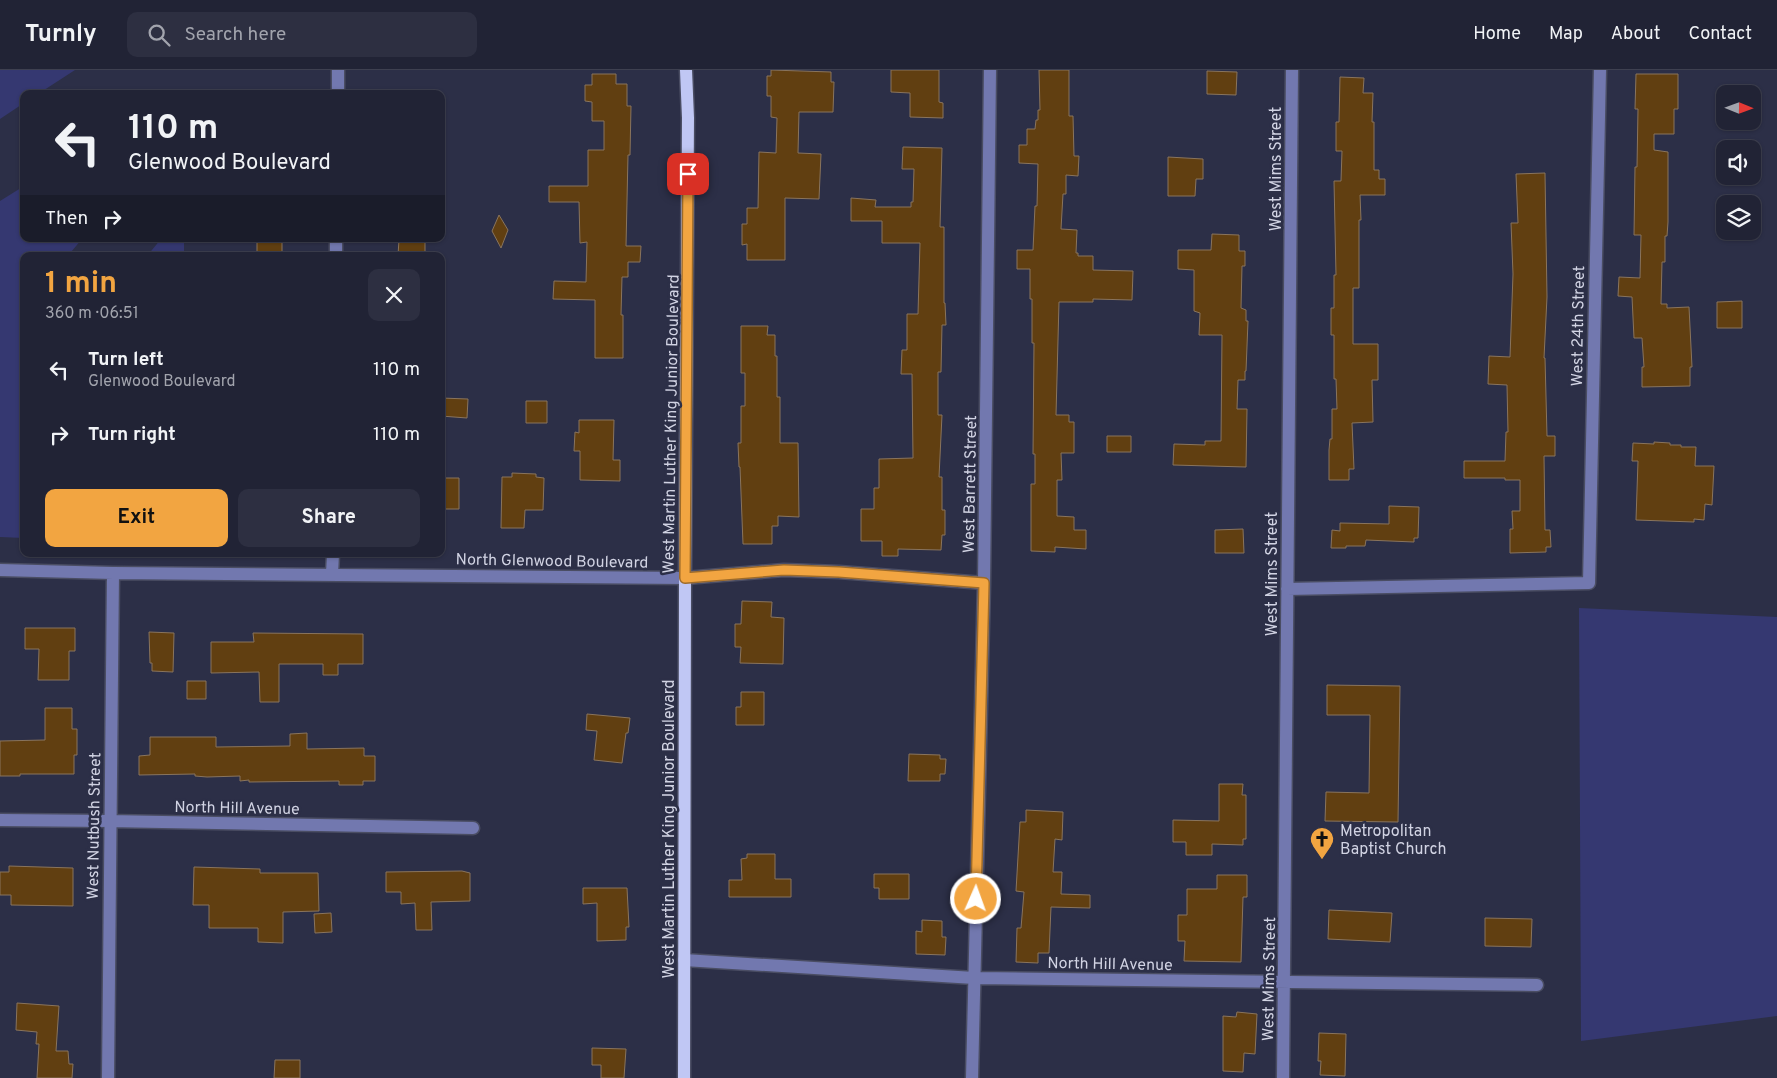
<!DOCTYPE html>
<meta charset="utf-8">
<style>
body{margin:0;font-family:Overpass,sans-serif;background:#2d2f41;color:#f1f3f6;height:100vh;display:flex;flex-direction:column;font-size:19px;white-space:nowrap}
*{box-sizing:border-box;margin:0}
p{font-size:16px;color:#a2a4ad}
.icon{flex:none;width:28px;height:28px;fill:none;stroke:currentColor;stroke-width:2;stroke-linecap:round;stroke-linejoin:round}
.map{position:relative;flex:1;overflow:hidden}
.side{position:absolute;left:20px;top:182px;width:425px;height:305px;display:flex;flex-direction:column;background:#212335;border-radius:10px;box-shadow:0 1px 4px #0004,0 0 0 1px #3e4050}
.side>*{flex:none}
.banner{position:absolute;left:20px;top:20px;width:425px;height:152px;border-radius:10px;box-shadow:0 1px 4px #0004,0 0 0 1px #3e4050;background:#212335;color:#f1f3f6;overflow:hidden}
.needle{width:32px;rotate:91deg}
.buttons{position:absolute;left:1716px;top:15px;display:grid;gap:10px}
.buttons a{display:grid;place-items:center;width:45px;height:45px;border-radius:10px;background:#212335;box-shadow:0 1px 4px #0004,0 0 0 1px #3e4050;font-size:25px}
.pin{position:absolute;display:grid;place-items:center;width:42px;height:42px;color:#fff;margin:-21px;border-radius:10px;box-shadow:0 2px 8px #0006}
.me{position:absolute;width:55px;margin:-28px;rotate:2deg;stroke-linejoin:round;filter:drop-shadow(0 0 4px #0008)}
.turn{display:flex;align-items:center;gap:18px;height:105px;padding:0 25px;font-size:22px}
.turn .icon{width:65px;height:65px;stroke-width:2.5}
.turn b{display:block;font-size:35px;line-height:42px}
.then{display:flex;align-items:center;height:48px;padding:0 25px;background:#0003;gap:10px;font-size:19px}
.round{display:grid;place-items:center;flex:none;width:52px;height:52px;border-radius:10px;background:#2d2f41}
.summary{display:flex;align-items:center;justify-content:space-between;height:85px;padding:0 25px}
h1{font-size:30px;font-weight:700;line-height:38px;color:#f2a541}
.primary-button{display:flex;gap:10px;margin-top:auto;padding:10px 25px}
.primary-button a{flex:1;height:58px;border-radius:10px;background:#f2a541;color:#111;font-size:20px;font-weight:700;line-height:58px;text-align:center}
.primary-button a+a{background:#2d2f41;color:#f1f3f6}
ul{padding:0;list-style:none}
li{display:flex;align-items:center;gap:15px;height:65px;padding:0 25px}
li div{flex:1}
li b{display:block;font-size:19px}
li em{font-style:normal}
header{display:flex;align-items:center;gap:30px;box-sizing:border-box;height:70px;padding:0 25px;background:#212335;border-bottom:1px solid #3e4050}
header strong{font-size:24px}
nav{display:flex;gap:28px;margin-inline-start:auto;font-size:18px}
.search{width:350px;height:45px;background:#2d2f41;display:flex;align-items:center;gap:12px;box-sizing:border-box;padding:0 18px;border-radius:10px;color:#a2a4ad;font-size:19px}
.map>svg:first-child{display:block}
</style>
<header>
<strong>Turnly</strong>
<div class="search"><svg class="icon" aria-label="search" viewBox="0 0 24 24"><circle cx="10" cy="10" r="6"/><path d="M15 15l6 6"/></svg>Search here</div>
<nav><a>Home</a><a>Map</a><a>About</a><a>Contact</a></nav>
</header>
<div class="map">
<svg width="1777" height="1008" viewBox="0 0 1777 1008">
<rect width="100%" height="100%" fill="#2c2f47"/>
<!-- green -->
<path fill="#353871" d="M0,0h75l-37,24h-14v9l-24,16z
M24,116v53h58l-11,13 2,4h-49v282l-24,-1v-336z
M161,169h23v17h-37z
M1579,538l198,9v399l-196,25z"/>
<!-- building -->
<path fill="#613f11" stroke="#89745d" d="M771,0l60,2v10h3l-1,30h-34l-1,41 23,1 -2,45 -34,-1v62h-38v-16l-5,1v-21h5v-16h11l1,-56 17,1 1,-35 -6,-1v-21h-4v-20h4z
M891,0h48v32l4,1v15l-33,-1v-24l-19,-1z
M1039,0h30v46h4l1,40h5l-1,20 -12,-1v19h-3l-2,35 16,1 -1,23h2v3h15v14l40,1 -1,29 -39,-1v3h-34l-3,113h13v7h5v31h-13l1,27h-5v36l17,1v13h12v19l-31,-2v5l-24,-1v-67h4v-30h-2l1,-111h-2v-44h-2v-30h-13v-19h16l2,-44h2l1,-42 -19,-1v-18h8v-16h8l1,-9h2v-10h2z
M1207,1l30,1 -1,23 -29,-1z
M592,4h24v10h11v22h4l-1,49h-2l-2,91h15l-1,16h-12v15h-6l-1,38h2v43h-28v-58l-42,-1 1,-18 32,1 1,-40 -7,1 -1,-41h-30v-16h39v-36h16v-29h-12v-19l-7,-1v-16h7z
M1636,4h42v35h-4v25h-20v16l14,2v70l-1,14h-2v26h-3l-1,42h6v4l22,-1 3,60h-2v19l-48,1v-20h2l-2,-29h-8l-2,-41 -14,-1 1,-19 21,1 1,-43h-7l1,-68h2l1,-58h-3z
M1340,7l24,1 -1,15h10l-1,29h2v48h5v9h6v16h-25l1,25h-2v68h-6v56h25v36h-6l1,42 -21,1 2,46h-5v11h-20v-30l1,-11h2v-30h5l-1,-30h-2v-44h-3v-27h3v-33h2l-2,-94h7l1,-30h-6v-29h3z
M903,77l39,1 -2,79h4v76h1l1,22h-4l-1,47h-3v43h4l-3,62h3v33h3v25h-3l-1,15 -43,-1v7h-16v-15h-21v-32h13v-21h5v-29l34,-1 -1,-84h-11l1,-24h5v-36h11l2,-71h-38v-22h-31v-23l25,2 -1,7h36v-5h2l1,-33h-12z
M1168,87l35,2v20h-7l-1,17h-27z
M1545,103l2,124 -3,61h1l2,78h8v20h-11l1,74h5l1,17h-5v5l-36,1v-24h3l-1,-18h8v-31h-15v-2h-41v-17h41l1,-29h2l-1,-47 -19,-1 1,-28 21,1 3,-83 -2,-51h7l-2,-49z
M499,145l9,15 -7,18 -9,-17z
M1212,164l27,1v16h6v15h-3l-1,42 5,2v11h2l-2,50h-1v9h-7l-1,29h10l-1,58 -73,-2 1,-21 31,1v-4h16l1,-106h-23l1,-22 -6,-2v-41l-16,-1v-19h33z
M257,169h25v17h-25z
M399,169h26v17h-27z
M1742,231v27h-25v-26z
M741,256h27l-1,9h8v21h2v41h3v46h18l1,74 -21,-1v10h-6v18h-29l-3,-77h-1l-1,-24h3v-37h4v-33h-4z
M441,328l27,1 -1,19 -26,-2z
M526,331h21v22h-21z
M579,350h35l-1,40h7v21l-40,-1v-29h-6l1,-19 4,1z
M1107,366h24v16h-24z
M1654,372l16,1v2h11v2h15l-1,19h19l-2,39 -7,-1 -1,16 -10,-1v3l-58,-2 2,-59h-6l1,-18 21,1z
M512,403l24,1v3l8,1 -1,32h-18l-1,18h-23l1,-51h10z
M441,408h18v31h-18z
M1389,436l30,1 -1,31h-4v4l-48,-2 -1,6h-19v2h-15l1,-18 8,1v-8l49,1z
M1243,459l1,24h-29v-23z
M742,531l30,1 -1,15 13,1 -1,46 -43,-1 1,-16h-6v-23h6z
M25,558h50v23h-6v29h-31l1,-31h-14z
M149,562l25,1 -1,39 -21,-1v-8h-2z
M253,563l110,1v30h-25v11h-15v-11h-44v38h-19l-1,-30 -48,1v-31h43z
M187,611h19v18h-19z
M1327,615l73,1 -2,136 -73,-1 1,-29 43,1 1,-78h-43z
M741,622h23v33h-28v-18h5z
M45,638h27v21h5v26h-3v19h-54v2h-20v-35l45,-1z
M587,644l43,4 -2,15h-2l-4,30 -28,-3 3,-29 -11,-1z
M307,663v16l57,-1v8h11v25h-12v4h-24v-4l-90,1v-2l-9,1v-5l-33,1 -12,-1v-2l-56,1v-19l11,-1v-18h66v10l74,-1v-12z
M909,684l31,1v4h6l-1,15h-5v7h-32z
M1219,714h24l-1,11h4v44h-3v6l-31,-1v11h-26v-13h-13v-22l46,1z
M1026,740l37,2 -1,28 -7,-1 -2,33h9l-1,22 29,1v13l-39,-1 -2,46h-11v10l-22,-1 1,-34h4l3,-36 -8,-1 4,-69h6z
M747,784h28v25h16v18h-62v-17h13l-1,-21 6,-1z
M9,796l64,2v38l-62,-1v-10h-11v-23h9z
M194,797l66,2v4h58l1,38 -36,1v31l-25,-1v-14h-49v-23h-16z
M462,801l8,2v28l-39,1 1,28h-16l-1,-27 -14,1v-12h-15v-20z
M874,804h35v25h-30v-11h-5z
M1217,805h30v22h-4l-2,65 -57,-1 1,-20h-7v-26h9v-26h30z
M583,818h44l2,39h-3v13l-29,1v-38l-14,1z
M1329,840l63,3 -2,29 -62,-3z
M331,843l1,19 -17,1 -1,-19z
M1485,848l47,1 -1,28 -46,-1z
M922,850l20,1v16h4l-1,18 -29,-1v-23l6,1z
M17,933l42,3 -3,45h12l1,13h4l-1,14h-35l2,-34h-3l1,-12 -21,-2z
M1237,942l20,2 -2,40 -11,-1 -1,19 -20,-1v-55l13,1z
M1319,963l27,1 -1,42 -25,-1 1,-14h-3z
M592,978l34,1 -2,29h-23v-13h-9z
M275,990h25v18h-26z"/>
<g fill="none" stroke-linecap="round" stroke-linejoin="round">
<!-- minor casing -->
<g stroke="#4a4d63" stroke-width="15">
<path id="minor" d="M338,24v-24
M336,186v-17
M0,500l113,3 572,5 99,-8 55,2 145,11
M332,504l1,-20
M1287,519l302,-6 11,-513
M0,750l109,1 364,7
M684,890l290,18 563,7
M108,1008l5,-505
M972,1008l12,-495 6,-513
M1283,1008l9,-1008"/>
</g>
<!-- major casing -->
<g stroke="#4a4d63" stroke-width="15">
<path id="major" d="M684,1008l1,-500 3,-460 -2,-48"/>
</g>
<!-- minor -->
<use href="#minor" stroke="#7278af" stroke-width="12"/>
<!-- major -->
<use href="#major" stroke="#c0c7f4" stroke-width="12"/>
</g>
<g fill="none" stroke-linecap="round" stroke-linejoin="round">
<!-- route casing -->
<g stroke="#9d6b2a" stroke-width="12">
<path id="route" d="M688,104l-3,404 99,-8 55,2 145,11 -8,316"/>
</g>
<!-- route -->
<use href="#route" stroke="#f2a541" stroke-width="9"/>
</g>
<!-- icons -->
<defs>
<g id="church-pin" transform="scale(1.25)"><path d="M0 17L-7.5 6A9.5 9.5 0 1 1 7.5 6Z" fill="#f2a541" stroke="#2c2f47"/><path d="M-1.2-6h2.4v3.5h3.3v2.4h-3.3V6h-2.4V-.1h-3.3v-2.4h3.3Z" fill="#111"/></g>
</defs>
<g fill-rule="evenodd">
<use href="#church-pin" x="1322" y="769"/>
</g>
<g text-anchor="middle" stroke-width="5" stroke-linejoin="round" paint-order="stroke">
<!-- street labels -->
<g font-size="16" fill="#d1d3e3" stroke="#2c2f47">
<text transform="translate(1275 99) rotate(-90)" y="6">West Mims Street</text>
<text transform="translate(1577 256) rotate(-89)" y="6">West 24th Street</text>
<text transform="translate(670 354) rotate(-89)" y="6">West Martin Luther King Junior Boulevard</text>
<text transform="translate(969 414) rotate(-89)" y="6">West Barrett Street</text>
<text transform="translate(552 490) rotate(1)" y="6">North Glenwood Boulevard</text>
<text transform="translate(1271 504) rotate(-90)" y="6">West Mims Street</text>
<text transform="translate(237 737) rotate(1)" y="6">North Hill Avenue</text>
<text transform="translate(93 756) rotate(-89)" y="6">West Nutbush Street</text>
<text transform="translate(668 759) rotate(-90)" y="6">West Martin Luther King Junior Boulevard</text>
<text transform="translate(1110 893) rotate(1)" y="6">North Hill Avenue</text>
<text transform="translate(1268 909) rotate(-89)" y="6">West Mims Street</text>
</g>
<!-- poi labels -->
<g font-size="16" fill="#d1d3e3" stroke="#2c2f47" text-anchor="start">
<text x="1340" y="766">Metropolitan<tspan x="1340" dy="18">Baptist Church</tspan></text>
</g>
</g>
</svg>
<div class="buttons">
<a><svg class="needle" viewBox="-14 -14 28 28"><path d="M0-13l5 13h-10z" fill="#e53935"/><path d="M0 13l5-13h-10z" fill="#a2a4ad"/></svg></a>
<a><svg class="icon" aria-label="sound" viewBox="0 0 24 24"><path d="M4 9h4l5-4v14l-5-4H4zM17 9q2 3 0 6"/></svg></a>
<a><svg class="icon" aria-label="layers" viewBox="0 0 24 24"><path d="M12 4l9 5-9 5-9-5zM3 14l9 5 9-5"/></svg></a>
</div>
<div class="pin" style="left:688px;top:104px;background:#d93025"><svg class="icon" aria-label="arrive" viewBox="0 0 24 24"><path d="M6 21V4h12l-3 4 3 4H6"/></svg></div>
<svg class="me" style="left:976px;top:829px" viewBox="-20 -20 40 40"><circle r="17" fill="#f2a541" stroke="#fff" stroke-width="3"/><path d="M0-11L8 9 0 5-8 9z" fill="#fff"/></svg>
<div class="banner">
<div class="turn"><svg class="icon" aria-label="left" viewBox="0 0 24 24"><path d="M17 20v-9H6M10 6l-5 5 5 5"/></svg><div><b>110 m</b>Glenwood Boulevard</div></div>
<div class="then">Then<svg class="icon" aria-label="right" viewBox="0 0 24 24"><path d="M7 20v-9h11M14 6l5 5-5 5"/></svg></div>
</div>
<section class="side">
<div class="summary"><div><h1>1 min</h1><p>360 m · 06:51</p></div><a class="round"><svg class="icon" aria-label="close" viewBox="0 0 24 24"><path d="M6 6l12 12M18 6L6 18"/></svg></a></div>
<ul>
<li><svg class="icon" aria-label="left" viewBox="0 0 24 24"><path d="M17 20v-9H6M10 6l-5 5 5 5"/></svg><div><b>Turn left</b><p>Glenwood Boulevard</p></div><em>110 m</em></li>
<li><svg class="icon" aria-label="right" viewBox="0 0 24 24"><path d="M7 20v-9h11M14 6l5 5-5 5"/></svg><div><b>Turn right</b></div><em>110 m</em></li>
</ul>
<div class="primary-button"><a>Exit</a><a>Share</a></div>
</section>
</div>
